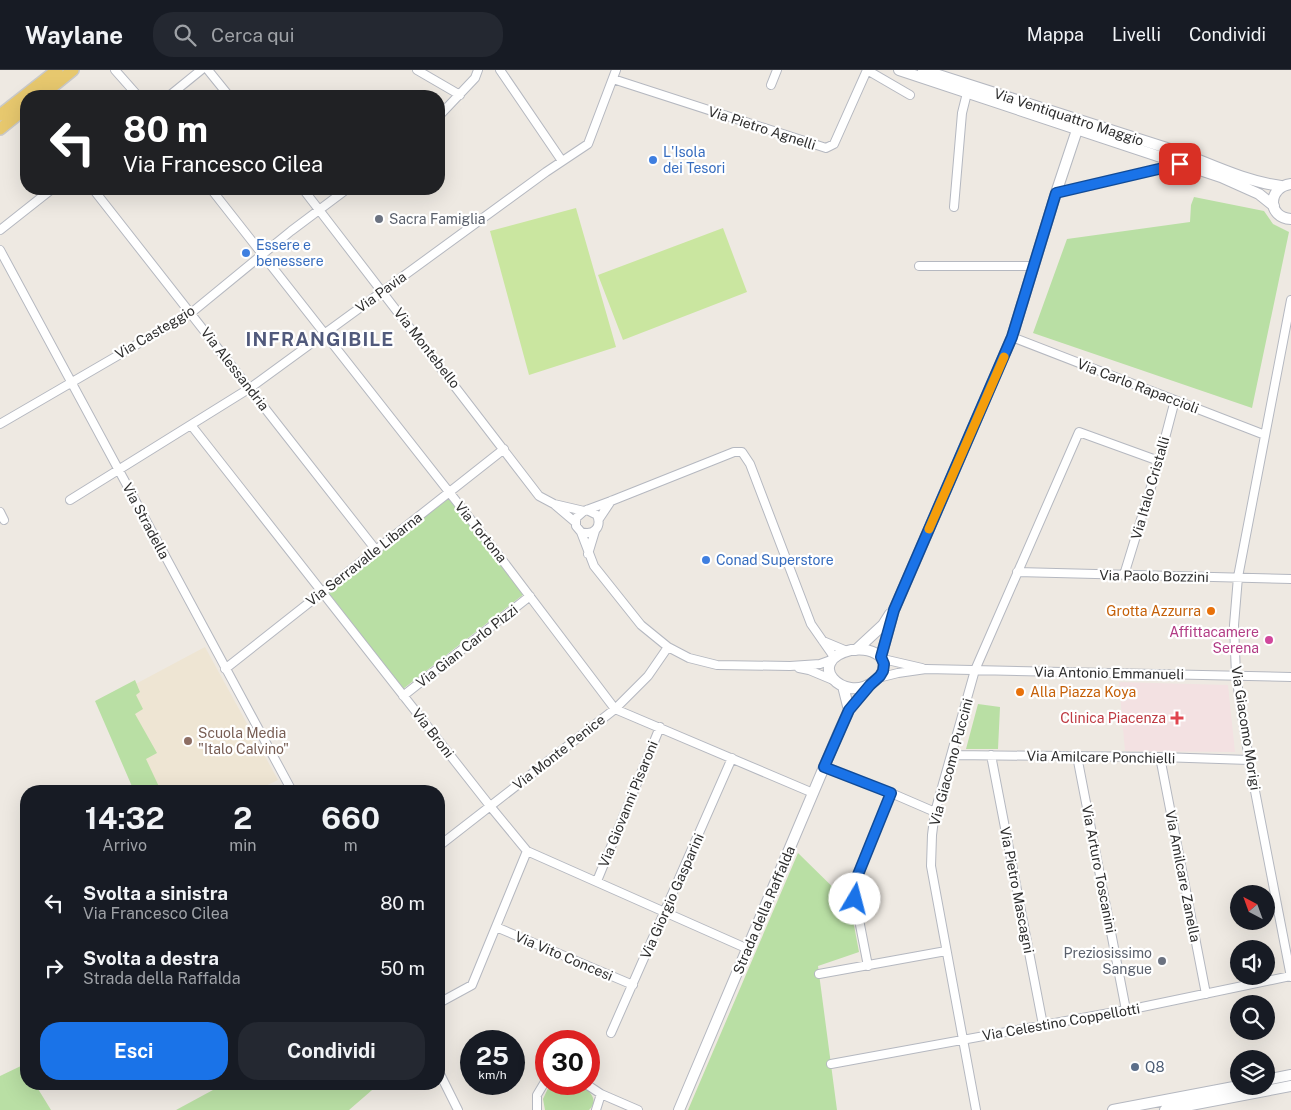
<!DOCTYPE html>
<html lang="it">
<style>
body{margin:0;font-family:"Public Sans",sans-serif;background:#242831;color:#f1f3f6;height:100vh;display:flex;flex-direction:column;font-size:19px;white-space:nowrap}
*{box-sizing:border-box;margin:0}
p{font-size:16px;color:#9ea1a6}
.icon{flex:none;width:28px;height:28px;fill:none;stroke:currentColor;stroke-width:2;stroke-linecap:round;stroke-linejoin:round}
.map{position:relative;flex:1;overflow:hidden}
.sheet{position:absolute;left:20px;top:715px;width:425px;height:305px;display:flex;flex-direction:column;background:#171b24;border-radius:20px;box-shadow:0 5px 20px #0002}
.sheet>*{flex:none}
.hud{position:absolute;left:20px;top:20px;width:425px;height:105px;border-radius:20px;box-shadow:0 5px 20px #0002;background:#202124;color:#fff;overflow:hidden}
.needle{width:32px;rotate:319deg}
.fabs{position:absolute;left:1230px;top:815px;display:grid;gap:10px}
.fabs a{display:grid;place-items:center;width:45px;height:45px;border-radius:50%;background:#171b24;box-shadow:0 5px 20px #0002;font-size:25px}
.speed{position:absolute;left:460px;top:960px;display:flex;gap:10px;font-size:25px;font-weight:700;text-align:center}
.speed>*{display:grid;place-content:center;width:65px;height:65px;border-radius:50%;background:#171b24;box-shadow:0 5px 20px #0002;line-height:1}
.speed small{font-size:12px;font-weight:400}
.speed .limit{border:8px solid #d22;background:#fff;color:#111}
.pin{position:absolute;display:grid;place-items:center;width:42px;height:42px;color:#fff;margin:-21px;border-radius:10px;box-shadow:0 2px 8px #0006}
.me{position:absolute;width:55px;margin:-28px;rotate:8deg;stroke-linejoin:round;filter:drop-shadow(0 0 4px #0008)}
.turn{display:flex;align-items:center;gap:18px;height:105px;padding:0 20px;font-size:22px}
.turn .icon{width:65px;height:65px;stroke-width:2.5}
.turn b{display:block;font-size:35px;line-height:42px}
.eta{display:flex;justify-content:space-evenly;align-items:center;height:85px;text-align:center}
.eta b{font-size:30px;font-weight:700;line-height:35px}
.cta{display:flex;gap:10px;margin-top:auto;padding:10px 20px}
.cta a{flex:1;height:58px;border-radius:20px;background:#1a73e8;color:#fff;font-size:20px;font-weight:700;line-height:58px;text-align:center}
.cta a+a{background:#242831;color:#f1f3f6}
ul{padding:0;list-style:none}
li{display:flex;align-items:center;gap:15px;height:65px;padding:0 20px}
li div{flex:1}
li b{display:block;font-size:19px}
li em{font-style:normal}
header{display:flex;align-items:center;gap:30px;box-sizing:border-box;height:70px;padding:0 25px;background:#171b24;border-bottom:1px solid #363941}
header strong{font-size:24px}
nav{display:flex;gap:28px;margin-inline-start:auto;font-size:18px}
.search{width:350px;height:45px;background:#242831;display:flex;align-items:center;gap:12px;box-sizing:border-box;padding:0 18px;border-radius:20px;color:#9ea1a6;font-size:19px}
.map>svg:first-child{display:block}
</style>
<header>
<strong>Waylane</strong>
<div class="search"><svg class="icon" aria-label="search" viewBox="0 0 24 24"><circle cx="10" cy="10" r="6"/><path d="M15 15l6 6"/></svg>Cerca qui</div>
<nav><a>Mappa</a><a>Livelli</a><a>Condividi</a></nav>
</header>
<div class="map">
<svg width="1291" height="1040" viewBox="0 0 1291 1040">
<rect width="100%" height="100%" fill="#eee9e2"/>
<!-- education -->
<path fill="#eee5d3" d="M205,577l73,133 -23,11h-111l-44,-88z"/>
<!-- medical -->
<path fill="#f3e1e2" d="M1119,612l109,3 7,67 -110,-1z"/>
<!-- green -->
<path fill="#b9dfa4" d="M1194,127l70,14 9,13 16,8 -37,176 -219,-75 34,-94 123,-17 1,-17z
M448,428l76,96 -121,95 -75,-97z
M135,610l5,12 -4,3 7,14 -8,5 22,39 -11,6 15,32h-27l-39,-90z
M978,634l22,3 -2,42h-32z
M798,783l52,51 9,48 -41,14 19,144h-149z
M23,995l3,5v14h9l16,26h-51v-34z
M224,1014h155l-30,26h-173z
M550,1014h30c9,7 20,15 9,26h-44l-2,-11z"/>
<!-- pitch -->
<path fill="#cae6a0" d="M576,138l40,139 -87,28 -39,-144z
M723,158l24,64 -124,48 -25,-65z"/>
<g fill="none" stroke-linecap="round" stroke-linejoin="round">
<!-- street casing -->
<g stroke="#b5b8c0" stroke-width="10">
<path id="street" d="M115,0l23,26
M208,0l21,26
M417,0l43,25
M500,0l62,91
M867,0l43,25
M613,9l213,69 8,-4 33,-74
M771,15l6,-15
M169,26l32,-26
M439,46l36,-38 3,-8
M93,119l283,361
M211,119l286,364 118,156 198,84
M303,119l236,307 15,8 30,7
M1056,123l124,-29
M954,137l8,-94 6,-24
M0,160l52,-41
M0,180l292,541
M919,196h114
M1291,230l-53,277 -4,48 2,50 13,85 42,217
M1012,267l253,98
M0,354l191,-111 100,-82 56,-42
M191,355l299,381 37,45 221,98
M70,430l180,-112 296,-216 42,-28 28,-74
M555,435l20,17
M587,440l10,5c5,12 -3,21 -16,17l-5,-6v-8l8,-7 27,-10 123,-49h8l8,12 61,160 23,33
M0,442l4,8
M599,449l12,-18
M581,462l13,34 47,59 27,22 21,11 28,7 73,1 30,-2 11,-4
M588,484l7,-23
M1017,502l274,7
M1124,505l35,-114 16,-61
M823,571l24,10
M883,589l39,9
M799,598l10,2 24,10
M225,599l279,-220
M878,608l20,-5 28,-4 365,8
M403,626l127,-100
M952,685l208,2 89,3
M991,685l52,270
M1077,686l49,254
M1160,687l46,237
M824,697l67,26 44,19
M439,776l176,-137 33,-33 20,-29
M597,811l63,-154
M496,857l137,58
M868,896l-13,-67v-17l36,-89
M819,904l127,-23
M439,933l33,-18 55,-134
M611,963l121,-275
M831,994l311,-57 149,-31
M439,1002l19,38
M586,1014l15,10 37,16
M537,1040v-15l9,-15
M596,1040l5,-16
M976,1040l-45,-244 1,-31 3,-23 40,-142 104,-238 80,29"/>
</g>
<!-- secondary casing -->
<g stroke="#b5b8c0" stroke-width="12">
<path id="secondary" d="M899,0l322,107 38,17 15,12
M923,0c83,27 167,53 250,80 36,13 70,31 108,36
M1291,114c-24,3 -24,34 0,35
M851,580c12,-1 22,-1 32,9 2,11 -1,17 -10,23 -29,22 -70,-20 -22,-32z
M856,580l27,-25 7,-11
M881,587l13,-47 118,-273 44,-144 21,-63
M843,616l6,24
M1266,1010l25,-5
M679,1040l159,-376 11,-24 21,-25
M1113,1040l126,-24
M1165,1040l126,-24"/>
</g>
<!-- primary casing -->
<g stroke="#c9c9c9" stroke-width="14">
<path id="primary" d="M41,26l32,-26
M0,45l57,-45
M0,59l26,-21"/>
</g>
<!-- street -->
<use href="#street" stroke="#fff" stroke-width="8"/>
<!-- secondary -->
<use href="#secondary" stroke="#fff" stroke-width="10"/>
<!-- primary -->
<use href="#primary" stroke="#e7c86e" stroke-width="11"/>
</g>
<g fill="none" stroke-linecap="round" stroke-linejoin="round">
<!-- route casing -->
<g stroke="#114b97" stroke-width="12">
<path id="route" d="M855,829v-17l36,-89 -67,-26 25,-57 21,-25 10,-9 3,-5 1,-7 -3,-7 13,-47 118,-273 44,-144 124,-29"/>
</g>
<!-- route -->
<use href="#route" stroke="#1a73e8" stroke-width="9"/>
<!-- slow -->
<path stroke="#f59e0b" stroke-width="9" d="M929,459l75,-172"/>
</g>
<!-- markers -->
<g fill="#3f7fe0" stroke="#fff" stroke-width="2">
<circle cx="653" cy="90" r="5"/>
<circle cx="246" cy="183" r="5"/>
<circle cx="706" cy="490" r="5"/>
</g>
<g fill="#6b7280" stroke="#fff" stroke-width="2">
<circle cx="379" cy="149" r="5"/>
<circle cx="1162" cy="891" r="5"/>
</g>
<g fill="#e8710a" stroke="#fff" stroke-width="2">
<circle cx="1211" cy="541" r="5"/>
<circle cx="1020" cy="622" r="5"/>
</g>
<circle fill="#d1479c" stroke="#fff" stroke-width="2" cx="1269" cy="570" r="5"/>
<path fill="#e0444e" stroke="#fff" stroke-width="2" d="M1174.5 640.5h5v5h5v5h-5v5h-5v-5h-5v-5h5z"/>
<circle fill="#8d6e63" stroke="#fff" stroke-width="2" cx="188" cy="671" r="5"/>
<circle fill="#5c6f8a" stroke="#fff" stroke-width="2" cx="1135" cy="997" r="5"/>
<g text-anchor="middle" stroke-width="4.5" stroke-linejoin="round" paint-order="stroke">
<!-- street labels -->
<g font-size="14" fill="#2e2e2e" stroke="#fff">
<text transform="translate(1069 47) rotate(18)" y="5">Via Ventiquattro Maggio</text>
<text transform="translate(762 58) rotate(18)" y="5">Via Pietro Agnelli</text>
<text transform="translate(381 222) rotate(-36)" y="5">Via Pavia</text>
<text transform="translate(155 262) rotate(-31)" y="5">Via Casteggio</text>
<text transform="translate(427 278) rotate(52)" y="5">Via Montebello</text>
<text transform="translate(235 299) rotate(52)" y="5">Via Alessandria</text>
<text transform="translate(1138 316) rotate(21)" y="5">Via Carlo Rapaccioli</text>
<text transform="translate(1150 418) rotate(-74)" y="5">Via Italo Cristalli</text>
<text transform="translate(146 451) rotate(62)" y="5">Via Stradella</text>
<text transform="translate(481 462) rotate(51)" y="5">Via Tortona</text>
<text transform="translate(364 489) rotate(-38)" y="5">Via Serravalle Libarna</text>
<text transform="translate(1154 506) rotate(1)" y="5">Via Paolo Bozzini</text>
<text transform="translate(467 576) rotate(-38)" y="5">Via Gian Carlo Pizzi</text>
<text transform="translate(1109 603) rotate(1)" y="5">Via Antonio Emmanueli</text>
<text transform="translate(1246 658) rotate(81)" y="5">Via Giacomo Morigi</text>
<text transform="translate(433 663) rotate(52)" y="5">Via Broni</text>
<text transform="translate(559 682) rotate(-38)" y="5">Via Monte Penice</text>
<text transform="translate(1101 687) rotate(1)" y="5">Via Amilcare Ponchielli</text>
<text transform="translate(951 692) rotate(-75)" y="5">Via Giacomo Puccini</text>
<text transform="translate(628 734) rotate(-68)" y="5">Via Giovanni Pisaroni</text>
<text transform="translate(1099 799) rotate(79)" y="5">Via Arturo Toscanini</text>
<text transform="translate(1183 806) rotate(79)" y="5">Via Amilcare Zanella</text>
<text transform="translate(1017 820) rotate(79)" y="5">Via Pietro Mascagni</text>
<text transform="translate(672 826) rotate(-66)" y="5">Via Giorgio Gasparini</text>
<text transform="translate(764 840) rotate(-67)" y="5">Strada della Raffalda</text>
<text transform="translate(564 886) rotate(23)" y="5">Via Vito Concesi</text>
<text transform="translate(1061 952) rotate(-10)" y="5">Via Celestino Coppellotti</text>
</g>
<!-- shop labels -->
<g font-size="14" fill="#366cbe" stroke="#fff" text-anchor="start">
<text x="663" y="87">L'Isola<tspan x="663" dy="16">dei Tesori</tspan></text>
<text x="256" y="180">Essere e<tspan x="256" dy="16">benessere</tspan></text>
<text x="716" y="495">Conad Superstore</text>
</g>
<!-- worship labels -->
<g font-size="14" fill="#5b616d" stroke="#fff" text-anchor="start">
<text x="389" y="154">Sacra Famiglia</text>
<text x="1152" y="888" text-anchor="end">Preziosissimo<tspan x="1152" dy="16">Sangue</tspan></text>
</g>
<!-- food labels -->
<g font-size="14" fill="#c56008" stroke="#fff" text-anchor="end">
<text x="1201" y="546">Grotta Azzurra</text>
<text x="1030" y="627" text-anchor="start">Alla Piazza Koya</text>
</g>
<!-- hotel labels -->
<g font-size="14" fill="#b23c85" stroke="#fff" text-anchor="end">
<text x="1259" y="567">Affittacamere<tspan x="1259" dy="16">Serena</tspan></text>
</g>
<!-- health labels -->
<g font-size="14" fill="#be3a42" stroke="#fff" text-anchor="end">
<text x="1166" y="653">Clinica Piacenza</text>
</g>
<!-- education labels -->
<g font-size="14" fill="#785e54" stroke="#fff" text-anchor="start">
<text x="198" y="668">Scuola Media<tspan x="198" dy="16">"Italo Calvino"</tspan></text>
</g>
<!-- service labels -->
<g font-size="14" fill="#4e5e75" stroke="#fff" text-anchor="start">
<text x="1145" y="1002">Q8</text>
</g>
<!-- district labels -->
<g font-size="19" font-weight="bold" letter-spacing="1" fill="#515a7c" stroke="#fff">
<text x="320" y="276">INFRANGIBILE</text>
</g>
</g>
</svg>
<div class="fabs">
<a><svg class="needle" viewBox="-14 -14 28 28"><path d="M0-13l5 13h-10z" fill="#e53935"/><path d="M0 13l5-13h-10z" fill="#9ea1a6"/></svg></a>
<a><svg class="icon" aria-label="sound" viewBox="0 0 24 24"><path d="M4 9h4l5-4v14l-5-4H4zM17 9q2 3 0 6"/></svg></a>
<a><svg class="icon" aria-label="search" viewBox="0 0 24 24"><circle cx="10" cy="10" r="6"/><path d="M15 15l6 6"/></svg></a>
<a><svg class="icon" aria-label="layers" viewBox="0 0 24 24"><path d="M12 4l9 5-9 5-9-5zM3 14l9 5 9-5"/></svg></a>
</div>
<div class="speed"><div>25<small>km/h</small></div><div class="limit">30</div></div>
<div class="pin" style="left:1180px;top:94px;background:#d93025"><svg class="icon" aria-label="arrive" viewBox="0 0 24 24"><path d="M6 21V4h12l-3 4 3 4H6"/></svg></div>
<svg class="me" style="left:855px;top:829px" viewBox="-20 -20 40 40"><circle r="19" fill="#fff"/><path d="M0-13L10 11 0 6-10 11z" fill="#1a73e8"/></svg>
<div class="hud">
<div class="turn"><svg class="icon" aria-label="left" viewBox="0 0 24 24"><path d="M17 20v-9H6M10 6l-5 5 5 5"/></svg><div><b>80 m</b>Via Francesco Cilea</div></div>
</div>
<section class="sheet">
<div class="eta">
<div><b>14:32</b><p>Arrivo</p></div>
<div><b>2</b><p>min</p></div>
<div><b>660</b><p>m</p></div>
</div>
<ul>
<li><svg class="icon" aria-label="left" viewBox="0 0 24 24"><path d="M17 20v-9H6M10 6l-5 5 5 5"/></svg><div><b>Svolta a sinistra</b><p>Via Francesco Cilea</p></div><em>80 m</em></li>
<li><svg class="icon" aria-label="right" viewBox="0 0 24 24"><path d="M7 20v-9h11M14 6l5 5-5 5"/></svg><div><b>Svolta a destra</b><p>Strada della Raffalda</p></div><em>50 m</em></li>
</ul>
<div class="cta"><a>Esci</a><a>Condividi</a></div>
</section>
</div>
